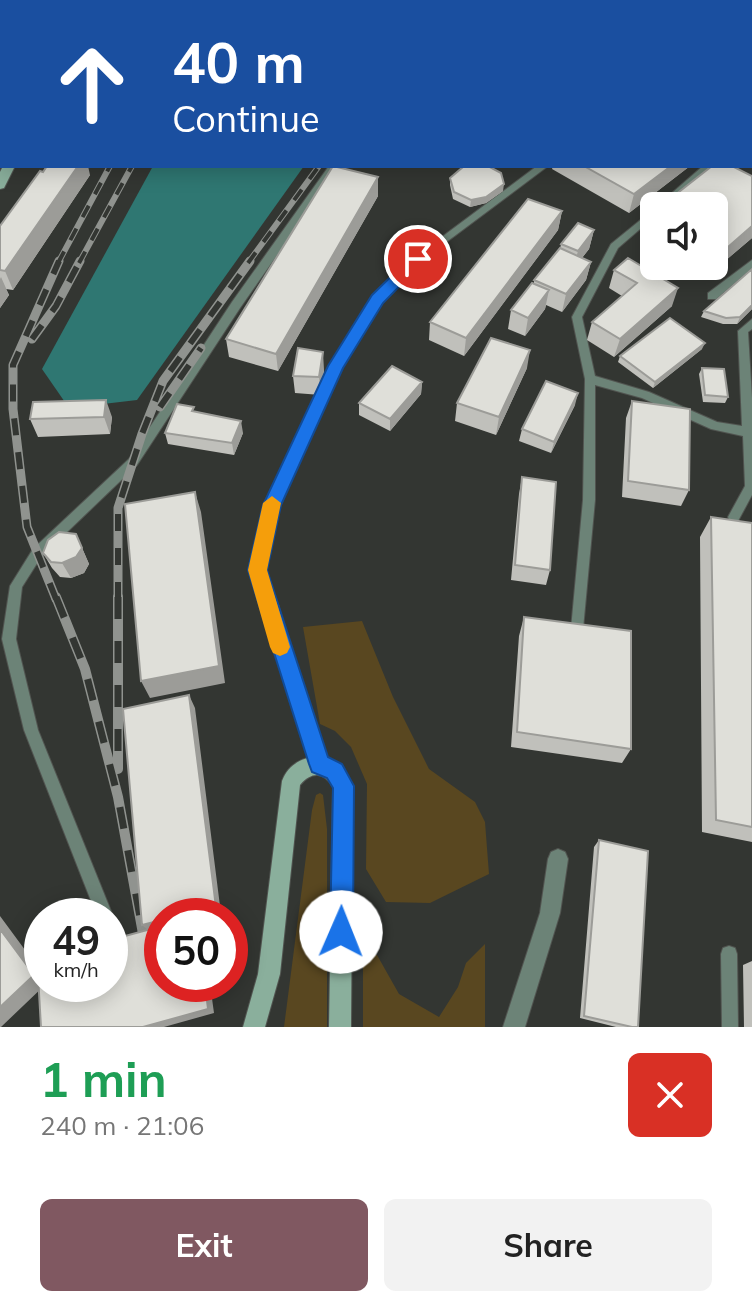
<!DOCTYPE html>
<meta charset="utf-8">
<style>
body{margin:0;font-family:Mulish,sans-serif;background:#f2f2f2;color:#222;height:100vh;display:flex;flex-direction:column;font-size:30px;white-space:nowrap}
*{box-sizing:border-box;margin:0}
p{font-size:26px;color:#767676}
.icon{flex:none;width:44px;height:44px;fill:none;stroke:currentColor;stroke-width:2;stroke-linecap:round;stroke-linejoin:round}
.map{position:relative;height:1027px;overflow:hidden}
.drawer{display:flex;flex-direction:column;background:#fff;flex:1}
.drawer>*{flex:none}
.banner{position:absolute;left:0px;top:0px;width:752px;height:168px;box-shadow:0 4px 20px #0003;background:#1a4fa0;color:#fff;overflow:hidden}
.controls{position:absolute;left:640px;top:192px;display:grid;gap:16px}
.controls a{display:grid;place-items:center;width:88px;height:88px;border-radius:12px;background:#fff;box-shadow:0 4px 20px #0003;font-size:40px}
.speed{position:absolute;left:24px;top:898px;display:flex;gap:16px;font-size:40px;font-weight:700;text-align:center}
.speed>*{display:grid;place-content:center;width:104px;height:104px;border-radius:50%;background:#fff;box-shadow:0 4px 20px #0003;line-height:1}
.speed small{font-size:20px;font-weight:400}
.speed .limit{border:12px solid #d22;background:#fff;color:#111}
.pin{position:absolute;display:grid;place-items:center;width:68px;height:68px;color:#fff;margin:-34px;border:4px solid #fff;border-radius:50%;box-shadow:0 2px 8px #0007}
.me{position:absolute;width:88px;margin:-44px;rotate:1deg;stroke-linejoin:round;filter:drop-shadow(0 0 6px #0008)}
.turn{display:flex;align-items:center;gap:28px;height:168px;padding:0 40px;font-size:36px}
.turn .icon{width:104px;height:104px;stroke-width:2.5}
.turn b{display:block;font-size:56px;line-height:68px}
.round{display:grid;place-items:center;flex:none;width:84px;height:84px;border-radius:12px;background:#f2f2f2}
.headline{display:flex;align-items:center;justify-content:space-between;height:136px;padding:0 40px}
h1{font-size:48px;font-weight:700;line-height:60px;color:#1e9e55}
.action{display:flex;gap:16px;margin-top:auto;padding:16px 40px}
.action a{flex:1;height:92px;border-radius:12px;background:#805861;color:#fff;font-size:32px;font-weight:700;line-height:92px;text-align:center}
.action a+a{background:#f2f2f2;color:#222}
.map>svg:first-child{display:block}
</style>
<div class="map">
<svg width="752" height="1027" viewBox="0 0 752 1027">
<rect width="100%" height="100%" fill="#333632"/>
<!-- green -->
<path fill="#594720" d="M362,621l31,76 36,72 46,33 10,20 4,52 -59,29 -44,-1 -20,-33 1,-85 -16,-37 -16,-16 -15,-7 -17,-97z
M320,793l3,2 4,34v198h-43l28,-217 4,-15z
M485,944v83h-122v-71l14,-1 22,39 40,23 19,-30 8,-24z"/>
<!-- water -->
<path fill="#2f7772" d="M153,166h151l-167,234 -68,8 -27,-39z"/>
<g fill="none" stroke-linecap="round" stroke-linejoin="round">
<!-- service casing -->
<g stroke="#515450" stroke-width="2">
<path id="service" d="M488,0h13l-2,2h-13z
M630,0h10l-2,2h-10z
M0,49h2v5h-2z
M750,63h2v5h-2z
M752,132v6l-2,1v-6z
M329,166h10l-99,142 -103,157 -96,92 -19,30 -6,52 22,91 75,186 -3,6v-6h-13l-73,-186 -22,-91 8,-53 23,-37 96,-90 103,-157z
M537,166h11l-127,95 -40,41 -40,65 -63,138 -15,65 63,194 -2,5 -5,2 -5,-2 -2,-5 -61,-194 15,-65 65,-139 42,-70 42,-39z
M703,166h11l-46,40h-11z
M654,209v8l-36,31 -36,69 13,59 54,16 68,30 25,4 -4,-95 14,-12v10l-4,3 4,66v97l-14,26h-8l-2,-4 17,-31 -2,-50 -32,-7 -69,-31 -47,-13v115l-12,129 -1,4 -5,2 -5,-2 -1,-4 12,-129 2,-121 -13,-62 39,-73z
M752,260v8l-36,31h-8v-6z
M110,923l5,3 8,21 -2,6 -6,2 -5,-2z
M729,946l6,2 2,6 1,73h-16l-1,-73 2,-6z"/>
</g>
<!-- minor casing -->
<g stroke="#515450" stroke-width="2">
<path id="minor" d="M558,849l7,3 3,7 -8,54 -35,114h-22l37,-114 8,-54 3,-7z"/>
</g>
<!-- secondary casing -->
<g stroke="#515450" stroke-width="2">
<path id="secondary" d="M0,21h2v7h-2z
M3,166h12l-11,22 -4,1v-17z
M319,756l20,8 14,22 -2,241h-22l4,-240c-9,-15 -21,-16 -33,-2l-20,189 -15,53h-22l15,-53 24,-193c6,-16 20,-24 37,-25z"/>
</g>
<!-- service -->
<use href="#service" fill="#6c8377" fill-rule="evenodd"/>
<!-- minor -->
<use href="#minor" fill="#6c8377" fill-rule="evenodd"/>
<!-- secondary -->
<use href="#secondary" fill="#8aaf9c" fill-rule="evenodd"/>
<!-- rail-far2 casing -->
<g stroke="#90938f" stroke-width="6">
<path id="rail-far2" d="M34,2l3,-2
M459,2l4,-2
M58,263l52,-97
M79,263l53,-97
M248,263l71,-97"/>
</g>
<!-- rail-far1 casing -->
<g stroke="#90938f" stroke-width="9">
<path id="rail-far1" d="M32,339l24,-33 24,-45
M160,407l41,-59
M56,599l-29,-72 -14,-118v-44l46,-104
M118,599v-91l24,-74 21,-53 87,-120"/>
</g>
<!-- rail casing -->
<g stroke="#90938f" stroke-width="10">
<path id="rail" d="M56,597l29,72 33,128 26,142
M118,597v172"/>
</g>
<!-- rail-far2 -->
<use href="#rail-far2" stroke="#333632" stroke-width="4" stroke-dasharray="13" stroke-linecap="butt"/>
<!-- rail-far1 -->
<use href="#rail-far1" stroke="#333632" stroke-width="6" stroke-dasharray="17" stroke-linecap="butt"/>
<!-- rail -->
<use href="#rail" stroke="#333632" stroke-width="7" stroke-dasharray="22" stroke-linecap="butt"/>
</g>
<!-- wall -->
<path fill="#c0c0bb" d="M532,0h90l-1,2h-90z
M689,0h63v14l-2,1v-13h-60z
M553,166h137l-61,47 -77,-44z
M43,172l47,3 -77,115 -7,-1 3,6 -9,13v-82z
M752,176v62l-40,34 -11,-6h13v-60z
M378,177v19l-100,175 -49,-14 -3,-18z
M450,178l53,13 -17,12 -16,4 -17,-8 -3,-14z
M562,211l-4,19 -94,126 -35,-16 1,-18z
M654,212v27l-9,-6 6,-19z
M594,230l-5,19 -7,9 9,4 -5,18 -24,32 -16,-7 -1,4 -20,27 -17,-7 3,-19 23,-26v-4l26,-31 1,-5z
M628,258l44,48 -58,51 -27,-17 5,-18 30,-26 -13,-8 5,-18z
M752,269v40l-15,15h-14l-22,-7 3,-6z
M702,349l-49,39 -35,-26 2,-6z
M527,368l-31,67 -41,-14 2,-18z
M702,368l26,29 -3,6 -22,-1 -4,-28z
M324,370l-3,25 -26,-2 -2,-17z
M422,382l-1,12 -31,37 -31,-16v-12z
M632,401l57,89 -8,16 -59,-9 4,-79z
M33,402l79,15 -2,17 -72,3 -8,-18z
M575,405l-24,48 -32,-12 3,-12z
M195,412l48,21 -9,22 -66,-11 -3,-11z
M522,477l28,93 -4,15 -35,-5 8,-86z
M711,517l41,6v319l-50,-10 -2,-295z
M76,534l13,30 -5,9 -13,5 -11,-1 -8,-9 -9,-15z
M524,617l107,132 -9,14 -111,-16 8,-111z
M599,840l39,187h-22l-36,-9 14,-171z
M752,961v66h-8l-1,-62z"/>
<!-- shaded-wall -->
<path fill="#9c9c98" d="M584,0h38l-1,2h-43z
M78,166h10l2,9 -77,115 -8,-19z
M671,166h19l-61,47 5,-19z
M378,177v19l-100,175 -2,-17z
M504,184l-1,7 -17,12 -16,4 1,-7z
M562,211l-4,19 -94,126 2,-18z
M752,226v12l-40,34 8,-18z
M594,230l-5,19 -16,20 5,-18z
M591,262l-5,18 -24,32 4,-18z
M1,277l8,18 -9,13v-29z
M678,288l-6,18 -58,51 6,-18z
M549,290l-4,19 -20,27 3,-18z
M752,305v4l-15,15 3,-7z
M705,343l-3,6 -49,39 2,-6z
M530,350l-3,18 -31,67 3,-18z
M323,352l1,18 -3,25 -2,-18z
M422,382l-1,12 -31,37v-12z
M578,393l-3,12 -24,48 3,-11z
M106,400l6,17 -2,17 -6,-17z
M241,421l2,12 -9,22 -2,-12z
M195,492l6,20 24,171 -75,15 -9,-17z
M76,534l13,30 -5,9 -13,5 -9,-15z
M280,612l1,5 -7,2 -1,-5z
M189,695l6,13 26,206 -7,2h-36z
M0,916l42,57 4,11 -45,43h-1z
M162,920v8l-13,3 -7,-6z
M205,984h5l4,29 -50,14h-21z"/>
<!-- building -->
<path fill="#dfdfd9" stroke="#9c9c98" stroke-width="2" d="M545,0h39l-6,2h-30z
M47,166h31l-73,105 -5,-1v-44l40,-55 3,1z
M333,166l45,11 -102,177 -50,-15z
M470,166h18l13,7 3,11 -18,13 -15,3 -17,-8 -4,-14 13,-11z
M584,166h87l-37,28z
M712,166h20l20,10v50l-32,28 -6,-3v-45h-53z
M528,199l34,12 -96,127 -36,-16z
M578,223l16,7 -16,21 -17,-7z
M560,248l31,14 -25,32 -32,-14z
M628,258l50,30 -58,51 -28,-17 45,-39 -23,-13z
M752,269v36l-12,12 -14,1 -22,-7z
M532,283l17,7 -21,28 -17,-8z
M670,318l35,25 -50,39 -35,-26z
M491,338l39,12 -31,67 -42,-14z
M298,348l25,4 -4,25 -26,-1z
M392,366l30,16 -32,37 -31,-16z
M702,368l22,1 4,28 -23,-2z
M546,381l32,12 -24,49 -32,-13z
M106,400l-2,17 -74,2 3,-17z
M632,401l58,8 -1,81 -61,-9z
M177,404l17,3 -2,4 49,10 -9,22 -67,-10z
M522,477l34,5 -6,88 -35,-5z
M195,492l24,174 -78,15 -16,-177z
M711,517l41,6v304l-36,-7z
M59,532l17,2 6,14 -6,9 -14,6 -11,-1 -8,-9 5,-13z
M278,605l2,7 -7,2 -2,-7z
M524,617l107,14v118l-114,-17z
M189,695l27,212 -38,9h-16v4l-20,5 -19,-216z
M599,840l49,11 -10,176h-6l-48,-11z
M162,926v58h43l3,25 -65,18h-102l-4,-69 5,-1v27h68v-44z
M0,929l34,46 -34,32z"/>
<!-- route -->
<path fill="#1a73e8" stroke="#114b97" stroke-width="2" d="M418,253l8,6 -3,3 -40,41 -40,65 -62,137 -14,65 61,187 14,7 12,22 -1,146 -3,8 -9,4 -8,-4 -3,-8 3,-144 -6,-10 -15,-6 -3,-8 -61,-194 15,-65 65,-139 44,-71 41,-40z"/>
<!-- slow -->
<path fill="#f59e0b" d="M272,496l9,7 -14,67 23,77 -3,6 -7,3 -7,-3 -3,-6 -22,-77 15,-67z"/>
</svg>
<div class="controls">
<a><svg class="icon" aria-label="sound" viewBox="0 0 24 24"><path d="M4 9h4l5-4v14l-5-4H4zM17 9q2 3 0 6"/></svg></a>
</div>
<div class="speed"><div>49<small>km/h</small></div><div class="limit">50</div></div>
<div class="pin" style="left:418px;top:259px;background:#d93025"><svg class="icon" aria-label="arrive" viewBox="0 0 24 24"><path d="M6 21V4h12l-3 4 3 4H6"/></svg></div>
<svg class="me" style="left:341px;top:932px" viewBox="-20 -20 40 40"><circle r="19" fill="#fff"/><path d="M0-13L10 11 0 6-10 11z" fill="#1a73e8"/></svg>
<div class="banner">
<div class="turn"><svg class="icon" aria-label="ahead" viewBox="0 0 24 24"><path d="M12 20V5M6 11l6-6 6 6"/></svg><div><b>40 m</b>Continue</div></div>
</div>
</div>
<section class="drawer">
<div class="headline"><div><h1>1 min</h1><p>240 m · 21:06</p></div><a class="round" style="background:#d93025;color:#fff"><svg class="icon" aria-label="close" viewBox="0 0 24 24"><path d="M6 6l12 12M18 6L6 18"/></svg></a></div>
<div class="action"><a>Exit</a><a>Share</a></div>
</section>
